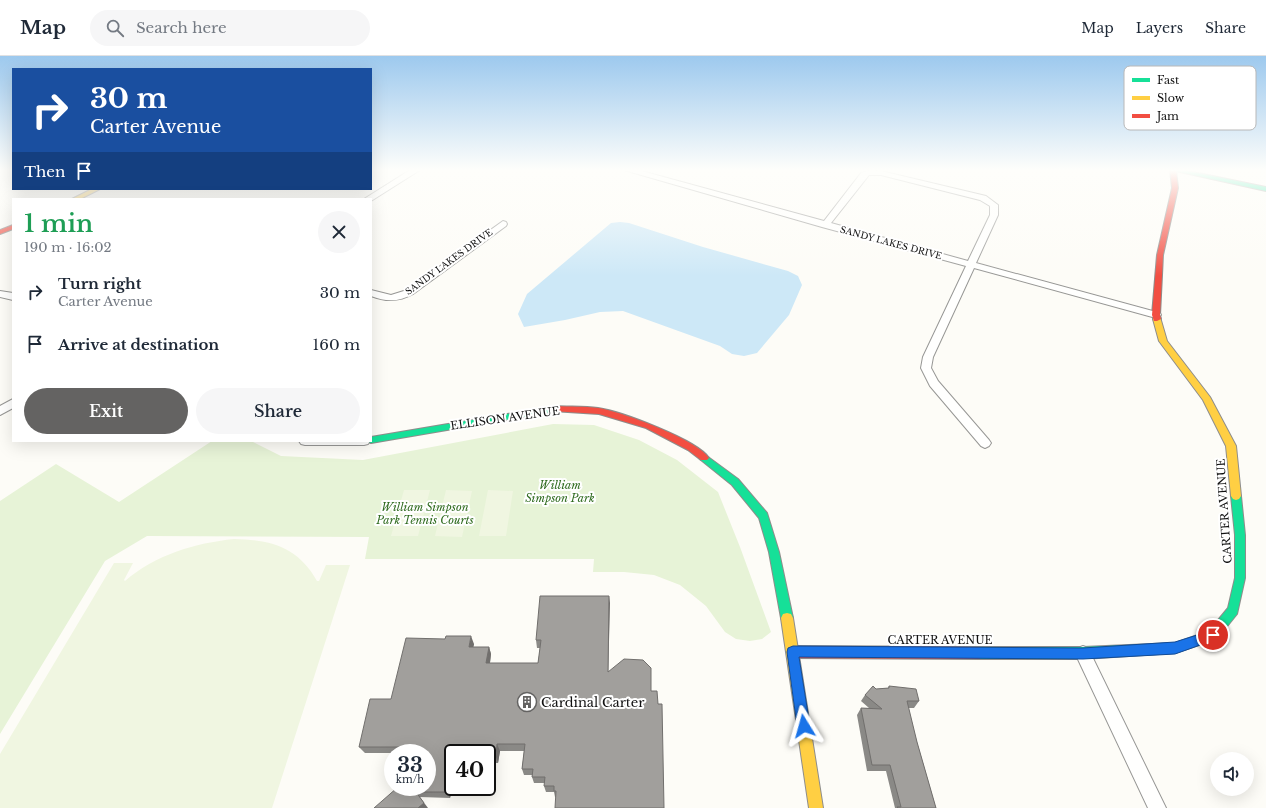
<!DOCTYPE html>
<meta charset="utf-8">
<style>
body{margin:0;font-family:"Libre Baskerville",serif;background:#f6f6f7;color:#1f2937;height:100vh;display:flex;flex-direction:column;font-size:15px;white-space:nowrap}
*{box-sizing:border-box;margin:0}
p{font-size:13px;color:#747a83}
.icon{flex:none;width:22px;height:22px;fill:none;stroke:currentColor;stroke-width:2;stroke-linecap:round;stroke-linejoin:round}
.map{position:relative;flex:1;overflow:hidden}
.panel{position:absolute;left:12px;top:142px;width:360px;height:244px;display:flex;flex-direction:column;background:#fff;border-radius:0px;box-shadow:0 4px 16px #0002}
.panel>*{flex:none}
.top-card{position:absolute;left:12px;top:12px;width:360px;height:122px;border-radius:0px;box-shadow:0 4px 16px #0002;background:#1a4fa0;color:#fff;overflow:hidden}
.controls{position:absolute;left:1210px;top:696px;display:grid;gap:8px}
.controls a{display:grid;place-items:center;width:44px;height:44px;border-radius:50%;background:#fff;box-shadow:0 4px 16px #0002;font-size:20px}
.speed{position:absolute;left:384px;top:688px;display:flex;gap:8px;font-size:20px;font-weight:700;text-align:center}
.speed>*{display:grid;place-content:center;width:52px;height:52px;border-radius:50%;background:#fff;box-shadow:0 4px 16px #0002;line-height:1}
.speed small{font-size:10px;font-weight:400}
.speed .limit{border:2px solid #111;border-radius:6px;background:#fff;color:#111}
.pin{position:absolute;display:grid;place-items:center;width:34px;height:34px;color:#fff;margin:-17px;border:2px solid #fff;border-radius:50%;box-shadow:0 1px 4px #0007}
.me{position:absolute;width:44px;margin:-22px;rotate:352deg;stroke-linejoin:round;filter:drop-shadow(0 0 3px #0008)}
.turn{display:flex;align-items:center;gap:14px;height:84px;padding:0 12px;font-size:18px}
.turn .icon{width:52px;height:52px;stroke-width:2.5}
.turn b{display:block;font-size:28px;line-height:34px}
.then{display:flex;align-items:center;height:38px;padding:0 12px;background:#0003;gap:8px;font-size:15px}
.round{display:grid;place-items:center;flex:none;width:42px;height:42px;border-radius:21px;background:#f6f6f7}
.overview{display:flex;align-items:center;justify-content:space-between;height:68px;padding:0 12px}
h1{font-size:24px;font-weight:600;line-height:30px;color:#1e9e55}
.action{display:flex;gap:8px;margin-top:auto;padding:8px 12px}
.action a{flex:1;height:46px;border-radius:24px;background:#646362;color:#fff;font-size:16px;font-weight:600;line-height:46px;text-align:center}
.action a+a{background:#f6f6f7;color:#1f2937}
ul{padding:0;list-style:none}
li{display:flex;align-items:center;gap:12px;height:52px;padding:0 12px}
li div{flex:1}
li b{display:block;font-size:15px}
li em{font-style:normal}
header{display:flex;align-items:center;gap:24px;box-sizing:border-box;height:56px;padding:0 20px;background:#fff;border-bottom:1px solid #e0e1e3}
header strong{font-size:19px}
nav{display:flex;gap:22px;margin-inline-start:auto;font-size:14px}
.search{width:280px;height:36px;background:#f6f6f7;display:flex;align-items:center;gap:10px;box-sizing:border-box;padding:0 14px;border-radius:22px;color:#747a83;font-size:15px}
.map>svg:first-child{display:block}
</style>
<header>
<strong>Map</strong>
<div class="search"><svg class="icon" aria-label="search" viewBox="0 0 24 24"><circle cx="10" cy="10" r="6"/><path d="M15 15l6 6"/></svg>Search here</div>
<nav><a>Map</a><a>Layers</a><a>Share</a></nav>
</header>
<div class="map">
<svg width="1266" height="752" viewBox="0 0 1266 752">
<rect width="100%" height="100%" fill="#fdfcf7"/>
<!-- green -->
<path fill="#e7f3d7" d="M553,368l41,1 45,15 38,20 41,32 22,55 31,85 -9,7 -12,2 -14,-2 -11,-7 -19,-26 -26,-21 -26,-10 -30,-3h-31l1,-13h-229l4,-22 -222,-1 -42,25 -105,173v-233l56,-37 63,38 93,-61h39l30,15 82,4z"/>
<!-- pitch -->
<path fill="#f0f6e1" d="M404,434h26l-12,46h-27z
M446,434l26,1 -10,46 -27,-1z
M488,434l25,1 -7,45h-27z
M234,483c37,1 64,8 83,42h2l7,-16h24l-78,243h-272v-54l114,-191h19l-9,17 1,1c30,-26 70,-38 109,-42z"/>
<!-- water -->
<path fill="#cde8f7" d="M620,166l9,1 74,24 85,24 10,5 4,9 -13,30 -32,38 -13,3 -12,-2 -12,-8 -97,-35 -23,1 -35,8 -41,7 -6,-13 9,-20 84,-71z"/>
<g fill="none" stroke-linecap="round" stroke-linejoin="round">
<!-- street casing -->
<g stroke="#979795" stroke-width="2">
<path id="street" d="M410,114h10l-49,31v-2h-7z
M624,114h14l186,51 37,-48 6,-2h14l105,25 12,9v10l-22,48 184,50 1,2 -5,3 -182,-50 -41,89 -2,11 7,13 51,59 2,3 -2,3 -4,2 -4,-2 -51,-60 -9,-18 2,-11 43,-91 -144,-39zM869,119h12l99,25 10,6v9l-22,46 -137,-38z
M503,165l3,1 1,2 -1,2 -93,68c-14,8 -27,8 -42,2v-6l20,5 16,-5z
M0,235l13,2v7l-13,-3z
M13,343v9l-13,7v-9z
M299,385h71l-2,3 -4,1h-59l-4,-1z
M1083,590l5,2 78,160h-18l-73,-155 3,-5z"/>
</g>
<!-- fast casing -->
<g stroke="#8e8d8b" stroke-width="2">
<path id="fast" d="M1171,114h13l82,17v4z
M555,350l4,3 -1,2 -187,32 -4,-2h4v-4z
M704,398l34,25 29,34 12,39 14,66 -2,4 -4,1 -4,-1 -2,-4 -12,-66 -10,-34 -27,-33 -31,-25 -2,-2 2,-2z
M1236,436l3,1 2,3 4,39v43l-8,36 -20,25 -42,14 -92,6h-104l-4,-2 -2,-4 2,-4 4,-2h104l92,-4 34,-12 19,-23 7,-30v-43l-4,-39 2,-3z"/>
</g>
<!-- slow casing -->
<g stroke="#8e8d8b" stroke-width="2">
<path id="slow" d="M92,133h8l-20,10h-8z
M1154,261h6l7,24 43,56 26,49 5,50 -2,3 -3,1 -3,-1 -2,-3 -5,-50 -23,-46 -44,-59 -6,-22z
M787,557l4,1 2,4 30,190h-14l-28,-190 2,-4z"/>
</g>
<!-- jam casing -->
<g stroke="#8e8d8b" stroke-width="2">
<path id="jam" d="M1170,114h6l2,18 -15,67 -3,60 1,4 -4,2h-3l-2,-6 5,-60 15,-67z
M13,169v4l-13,5v-4z
M555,350c14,1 29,0 43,2 22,3 100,32 111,50l-2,2h-6l-13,-10 -42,-22 -47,-14 -47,-3 -1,-2z
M793,590l186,1 4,2 2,4 -2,4 -4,2 -186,-1 -4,-2 -2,-4 2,-4z"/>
</g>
<!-- street -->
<use href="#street" fill="#fffffe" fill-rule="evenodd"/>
<!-- fast -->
<use href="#fast" fill="#16e098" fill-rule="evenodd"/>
<!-- slow -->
<use href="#slow" fill="#ffcf43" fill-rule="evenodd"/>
<!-- jam -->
<use href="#jam" fill="#f24e42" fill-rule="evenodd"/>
</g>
<!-- wall -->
<path fill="#8a8986" d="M609,540l-1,76 -52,125h-1l-1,-5h-8l-2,-6 1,-3h-11l-2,-6v-2h-8l-2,-6 2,-18h-24l-2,12h-11v-10h-34v34h8l-1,3h-8l-2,8 -30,-1 -46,11 53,-21v-34h-62l-6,-6 32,-48 54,-60 29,5 -1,3h16l2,7 -1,9h48l2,-15h-3l-1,-8z
M889,630l30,15 -5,7h-6l9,34 19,66h-41l-9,-37h-19l-10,-56 4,-7h8l-8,-7 4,-6 11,-6 12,-1z"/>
<!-- shaded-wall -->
<path fill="#716f6d" d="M609,540l1,7 -2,77v-8z
M471,580l3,8 -2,10 -3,-7z
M489,591l2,7 -2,16 -3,-7z
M497,688l3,7 -2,12 -2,-6z
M448,728l4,6 -2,8 -3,-6z
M416,736l12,16h-10z"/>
<!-- building -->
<path fill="#a19f9c" stroke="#716f6d" d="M540,540h69l-1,76 16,-13 19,1 8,8v23h6l1,13h4l2,104h-109l1,-17h-2v-5h-10l1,-9h-13l1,-8h-11l3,-25h-28l-1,13h-9v-4h-34v31h-5l-1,8h-31l8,11 -6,5h-44l24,-21h29v-34h-10l1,-6h-59l11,-48h21l15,-61 39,1 1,-3h25l-2,11h20l-3,16h52l3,-23h-5z
M873,630l3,3 13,-1v-2l27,3 3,12h-12l10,41 19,66h-38l-1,-1h4l-11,-42h-18l-11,-57 21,1 -17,-14z"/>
<!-- sky -->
<linearGradient id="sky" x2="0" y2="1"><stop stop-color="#9dc9ee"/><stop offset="0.52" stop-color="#fefefb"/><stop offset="1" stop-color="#fefefb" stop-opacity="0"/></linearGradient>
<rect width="1266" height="220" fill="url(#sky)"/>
<!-- route -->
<path fill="#1a73e8" stroke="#114b97" d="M1213,574l4,1 2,4 -2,4 -42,15 -92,5 -284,-2 11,69 -2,5 -4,2 -5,-2 -2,-5 -10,-74 1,-4 5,-2 290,2 92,-6z"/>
<!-- icons -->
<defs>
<g id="building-ring" transform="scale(1)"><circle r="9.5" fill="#fff" stroke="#646362" stroke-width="1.5"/><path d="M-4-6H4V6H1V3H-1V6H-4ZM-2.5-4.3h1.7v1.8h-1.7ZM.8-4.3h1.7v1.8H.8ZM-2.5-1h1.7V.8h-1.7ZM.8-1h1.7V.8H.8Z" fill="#646362"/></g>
</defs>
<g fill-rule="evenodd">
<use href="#building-ring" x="527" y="646"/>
</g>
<g text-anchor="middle" stroke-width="4" stroke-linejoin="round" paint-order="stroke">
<!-- far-street labels -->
<g font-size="9" fill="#111" stroke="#fff">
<text transform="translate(891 187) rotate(15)" y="3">SANDY LAKES DRIVE</text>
<text transform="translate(449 206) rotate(-36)" y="3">SANDY LAKES DRIVE</text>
</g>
<!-- street labels -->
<g font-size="11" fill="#111" stroke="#fff">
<text transform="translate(505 362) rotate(-8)" y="4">ELLISON AVENUE</text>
<text transform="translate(1224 455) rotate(-94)" y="4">CARTER AVENUE</text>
<text x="940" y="588">CARTER AVENUE</text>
</g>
<!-- park labels -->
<g font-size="11" font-style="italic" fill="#2f6b1f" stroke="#fff">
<text x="560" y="433">William<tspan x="560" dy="13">Simpson Park</tspan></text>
<text x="425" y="455">William Simpson<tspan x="425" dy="13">Park Tennis Courts</tspan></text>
</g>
<!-- near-poi labels -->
<g font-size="13" fill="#111" stroke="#fff" text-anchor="start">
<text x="541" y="651">Cardinal Carter</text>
</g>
</g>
<!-- legend -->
<rect x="1124" y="10" width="132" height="64" rx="6" fill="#fff" stroke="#b8b8b8" stroke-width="1"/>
<rect x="1132" y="22" width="18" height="4" fill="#16e098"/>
<rect x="1132" y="40" width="18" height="4" fill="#ffcf43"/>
<rect x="1132" y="58" width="18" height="4" fill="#f24e42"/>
<g font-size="11" fill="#111">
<text x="1157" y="28">Fast</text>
<text x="1157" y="46">Slow</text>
<text x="1157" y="64">Jam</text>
</g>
</svg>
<div class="controls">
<a><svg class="icon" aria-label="sound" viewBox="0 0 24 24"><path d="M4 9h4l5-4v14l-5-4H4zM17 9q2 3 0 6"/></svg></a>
</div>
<div class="speed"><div>33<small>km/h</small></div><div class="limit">40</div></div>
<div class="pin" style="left:1213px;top:579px;background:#d93025"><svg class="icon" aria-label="arrive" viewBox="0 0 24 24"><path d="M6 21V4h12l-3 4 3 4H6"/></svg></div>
<svg class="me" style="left:804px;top:670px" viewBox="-20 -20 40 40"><path d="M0-17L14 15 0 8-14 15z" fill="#1a73e8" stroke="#fff" stroke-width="4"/></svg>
<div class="top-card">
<div class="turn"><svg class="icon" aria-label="right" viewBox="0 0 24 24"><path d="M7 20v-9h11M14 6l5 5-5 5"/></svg><div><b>30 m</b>Carter Avenue</div></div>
<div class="then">Then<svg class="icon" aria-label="arrive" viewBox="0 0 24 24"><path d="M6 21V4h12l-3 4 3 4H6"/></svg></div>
</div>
<section class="panel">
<div class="overview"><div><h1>1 min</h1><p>190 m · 16:02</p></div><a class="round"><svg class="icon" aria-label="close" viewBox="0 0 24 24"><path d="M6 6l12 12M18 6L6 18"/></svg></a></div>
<ul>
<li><svg class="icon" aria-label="right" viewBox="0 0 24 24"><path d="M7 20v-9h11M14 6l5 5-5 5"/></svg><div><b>Turn right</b><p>Carter Avenue</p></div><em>30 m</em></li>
<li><svg class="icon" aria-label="arrive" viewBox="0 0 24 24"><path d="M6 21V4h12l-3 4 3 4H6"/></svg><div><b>Arrive at destination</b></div><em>160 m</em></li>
</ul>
<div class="action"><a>Exit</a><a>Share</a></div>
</section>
</div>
